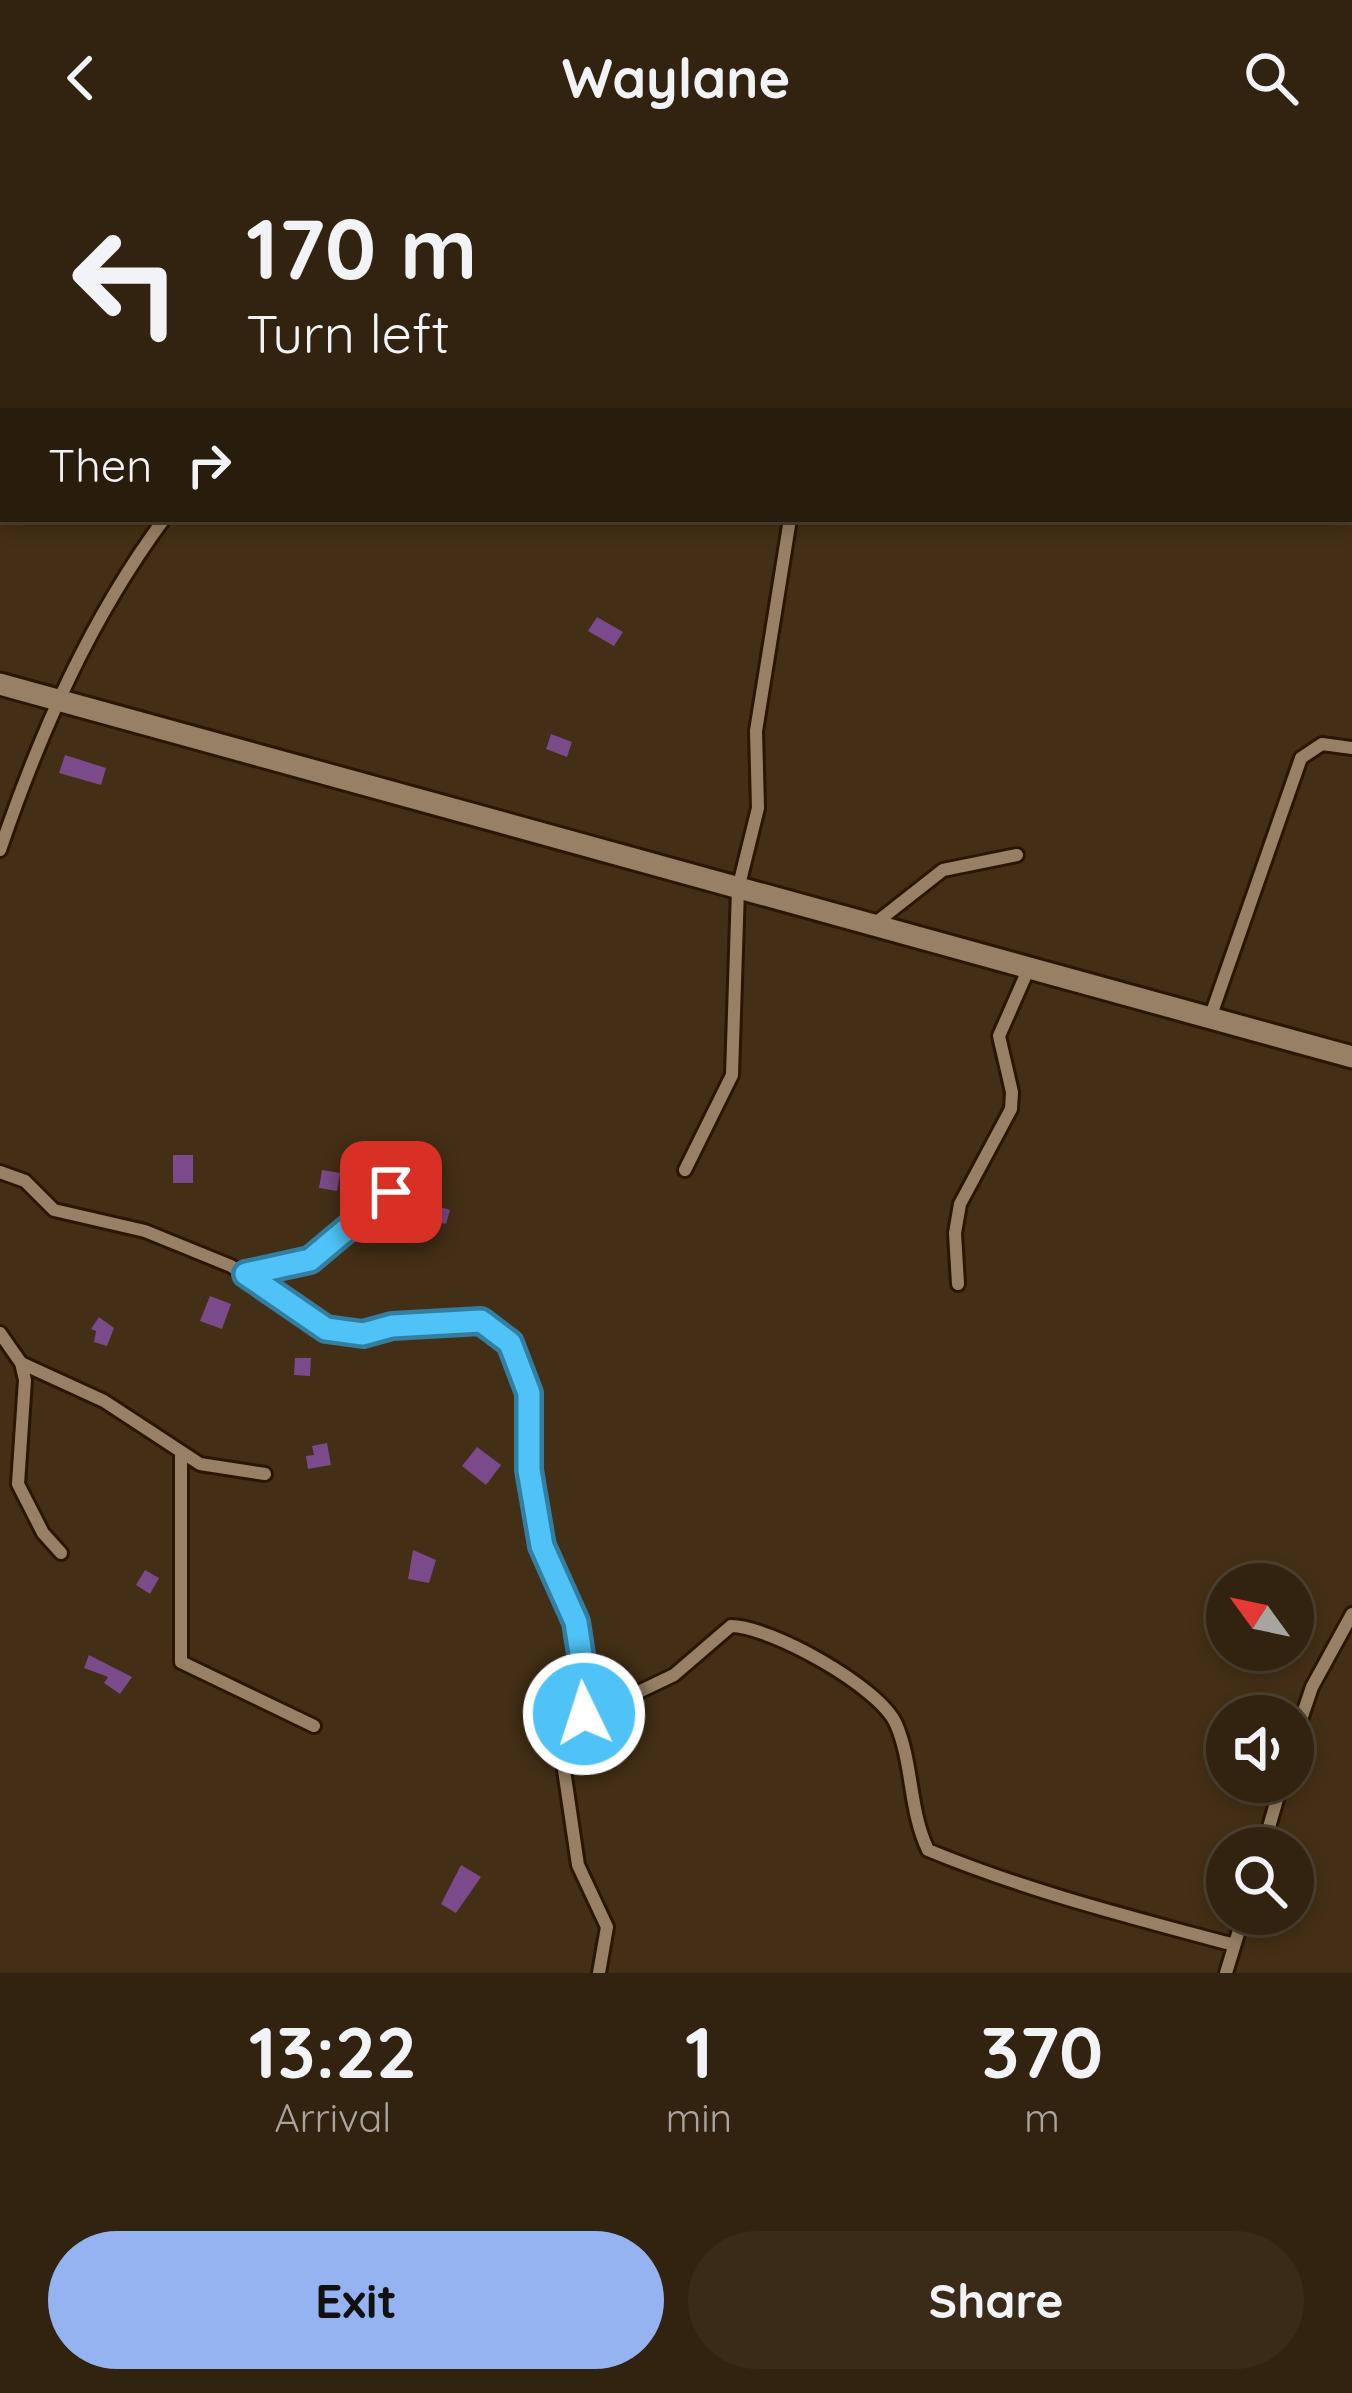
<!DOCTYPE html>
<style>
body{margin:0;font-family:Quicksand,sans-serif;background:#3a2b19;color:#f1f3f6;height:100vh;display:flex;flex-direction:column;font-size:45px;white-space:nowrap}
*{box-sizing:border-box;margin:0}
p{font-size:39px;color:#a8a49f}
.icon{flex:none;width:66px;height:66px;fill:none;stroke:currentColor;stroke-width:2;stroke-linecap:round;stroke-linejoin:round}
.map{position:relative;height:1817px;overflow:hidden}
.details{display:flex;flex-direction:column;background:#322310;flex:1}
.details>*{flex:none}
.banner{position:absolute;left:0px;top:0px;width:1353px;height:366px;box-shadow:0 6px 18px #0003,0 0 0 3px #4d4030;background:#322310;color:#f1f3f6;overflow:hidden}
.needle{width:78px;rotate:303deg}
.fabs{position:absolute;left:1206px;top:1407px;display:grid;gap:24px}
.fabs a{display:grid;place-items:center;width:108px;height:108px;border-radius:50%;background:#322310;box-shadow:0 6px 18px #0003,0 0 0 3px #4d4030;font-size:60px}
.pin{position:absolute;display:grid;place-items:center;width:102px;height:102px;color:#fff;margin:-51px;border-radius:24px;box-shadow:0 6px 18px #0006}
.me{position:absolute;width:132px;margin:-66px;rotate:356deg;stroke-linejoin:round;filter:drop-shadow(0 0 9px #0008)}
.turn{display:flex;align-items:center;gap:42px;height:252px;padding:0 48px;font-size:54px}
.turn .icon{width:156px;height:156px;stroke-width:2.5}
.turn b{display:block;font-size:84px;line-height:102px}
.then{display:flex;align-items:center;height:114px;padding:0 48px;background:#0003;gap:24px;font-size:45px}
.eta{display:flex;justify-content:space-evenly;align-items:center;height:204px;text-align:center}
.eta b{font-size:72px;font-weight:800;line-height:84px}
.action{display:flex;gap:24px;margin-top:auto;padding:24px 48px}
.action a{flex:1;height:138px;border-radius:72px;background:#95b2f1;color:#111;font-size:48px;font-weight:800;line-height:138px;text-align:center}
.action a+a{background:#3a2b19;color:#f1f3f6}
header{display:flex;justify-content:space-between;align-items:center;height:156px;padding:0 48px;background:#322310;font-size:54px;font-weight:800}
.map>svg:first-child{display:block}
</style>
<header><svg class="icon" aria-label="back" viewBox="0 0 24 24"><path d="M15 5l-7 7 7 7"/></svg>Waylane<svg class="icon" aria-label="search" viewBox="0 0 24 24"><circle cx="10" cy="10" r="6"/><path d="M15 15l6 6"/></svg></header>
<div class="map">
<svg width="1352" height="1817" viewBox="0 0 1352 1817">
<rect width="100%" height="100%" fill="#432f15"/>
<!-- building -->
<path fill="#7a4a8a" d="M597,461l26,15 -9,14 -26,-15z
M551,578l21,8 -5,15 -21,-8z
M65,599l41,13 -5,17 -42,-12z
M173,999h20v28h-20z
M322,1014l18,3 -3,18 -18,-3z
M432,1049l18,5 -4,14 -19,-5z
M210,1140l21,8 -9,25 -22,-8z
M99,1161l15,11 -7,18 -13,-4 2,-11 -5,-2z
M295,1202h16l-1,18 -16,-1z
M327,1287l4,22 -23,4 -2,-13 8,-1 -2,-9z
M477,1291l24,18 -15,20 -24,-19z
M413,1394l23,10 -7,23 -21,-4z
M145,1414l14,8 -9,16 -14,-9z
M89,1499l43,22 -12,17 -16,-11 4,-6 -24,-9z
M461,1709l20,12 -25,36 -15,-9z"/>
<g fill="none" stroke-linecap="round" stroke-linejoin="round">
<!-- minor casing -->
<g stroke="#291600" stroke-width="18">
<path id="minor" d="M379,3l1,-3
M0,694c40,-117 90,-231 164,-331
M873,769l70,-55 74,-15
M1210,862l91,-260 21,-14 30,4
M685,1014l47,-95 6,-186 20,-81 -2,-77 34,-212
M0,1016l25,9 29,29 91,21 86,35 95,63 37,5 28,-8 90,-5 29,22 19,50v77l13,76 6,22 23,36 14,76 -1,34 -21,49 15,102 29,62 -8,46
M246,1118l65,-14 80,-67
M958,1128l-3,-51 5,-29 51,-95 1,-17 -13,-56 29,-66
M0,1177l21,30 4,17 -7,104 25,49 18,20
M21,1207l83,38 96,63 65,10
M181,1296v210l133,64
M582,1563l92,-44 57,-49c39,0 149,61 165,98 17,39 13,87 32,126 99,41 202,67 306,95
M1293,1587l19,-56 40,-73
M1263,1692l19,-66
M1226,1817l18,-59"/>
</g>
<!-- tertiary casing -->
<g stroke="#291600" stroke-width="27">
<path id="tertiary" d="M0,528l1352,373"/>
</g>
<!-- minor -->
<use href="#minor" stroke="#978064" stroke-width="12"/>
<!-- tertiary -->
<use href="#tertiary" stroke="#978064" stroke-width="21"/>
</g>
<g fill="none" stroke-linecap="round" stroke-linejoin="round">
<!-- route casing -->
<g stroke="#337fa1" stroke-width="30">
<path id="route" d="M391,1036l-81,68 -64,14 80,55 37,5 29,-8 89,-5 29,22 19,50v77l13,76 34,76 9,58 -1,34"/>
</g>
<!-- route -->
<use href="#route" stroke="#4fc3f7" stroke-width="21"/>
</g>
</svg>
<div class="fabs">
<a><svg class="needle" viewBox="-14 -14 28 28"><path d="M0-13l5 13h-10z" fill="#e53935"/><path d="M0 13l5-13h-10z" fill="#a8a49f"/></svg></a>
<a><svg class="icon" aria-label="sound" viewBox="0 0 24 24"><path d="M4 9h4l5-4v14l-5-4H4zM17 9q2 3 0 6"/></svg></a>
<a><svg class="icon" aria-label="search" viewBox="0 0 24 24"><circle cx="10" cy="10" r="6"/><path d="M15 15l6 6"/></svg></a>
</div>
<div class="pin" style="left:391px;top:1036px;background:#d93025"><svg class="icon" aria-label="arrive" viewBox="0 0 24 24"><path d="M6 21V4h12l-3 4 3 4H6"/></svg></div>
<svg class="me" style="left:584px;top:1558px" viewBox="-20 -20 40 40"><circle r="17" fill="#4fc3f7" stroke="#fff" stroke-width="3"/><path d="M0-11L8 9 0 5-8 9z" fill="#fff"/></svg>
<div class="banner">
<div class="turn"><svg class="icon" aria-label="left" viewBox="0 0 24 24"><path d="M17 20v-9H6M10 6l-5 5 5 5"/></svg><div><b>170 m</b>Turn left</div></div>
<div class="then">Then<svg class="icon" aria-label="right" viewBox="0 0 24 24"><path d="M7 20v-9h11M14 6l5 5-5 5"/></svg></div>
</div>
</div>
<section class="details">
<div class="eta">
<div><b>13:22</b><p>Arrival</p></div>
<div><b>1</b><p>min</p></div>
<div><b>370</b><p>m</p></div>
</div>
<div class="action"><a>Exit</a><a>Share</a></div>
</section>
